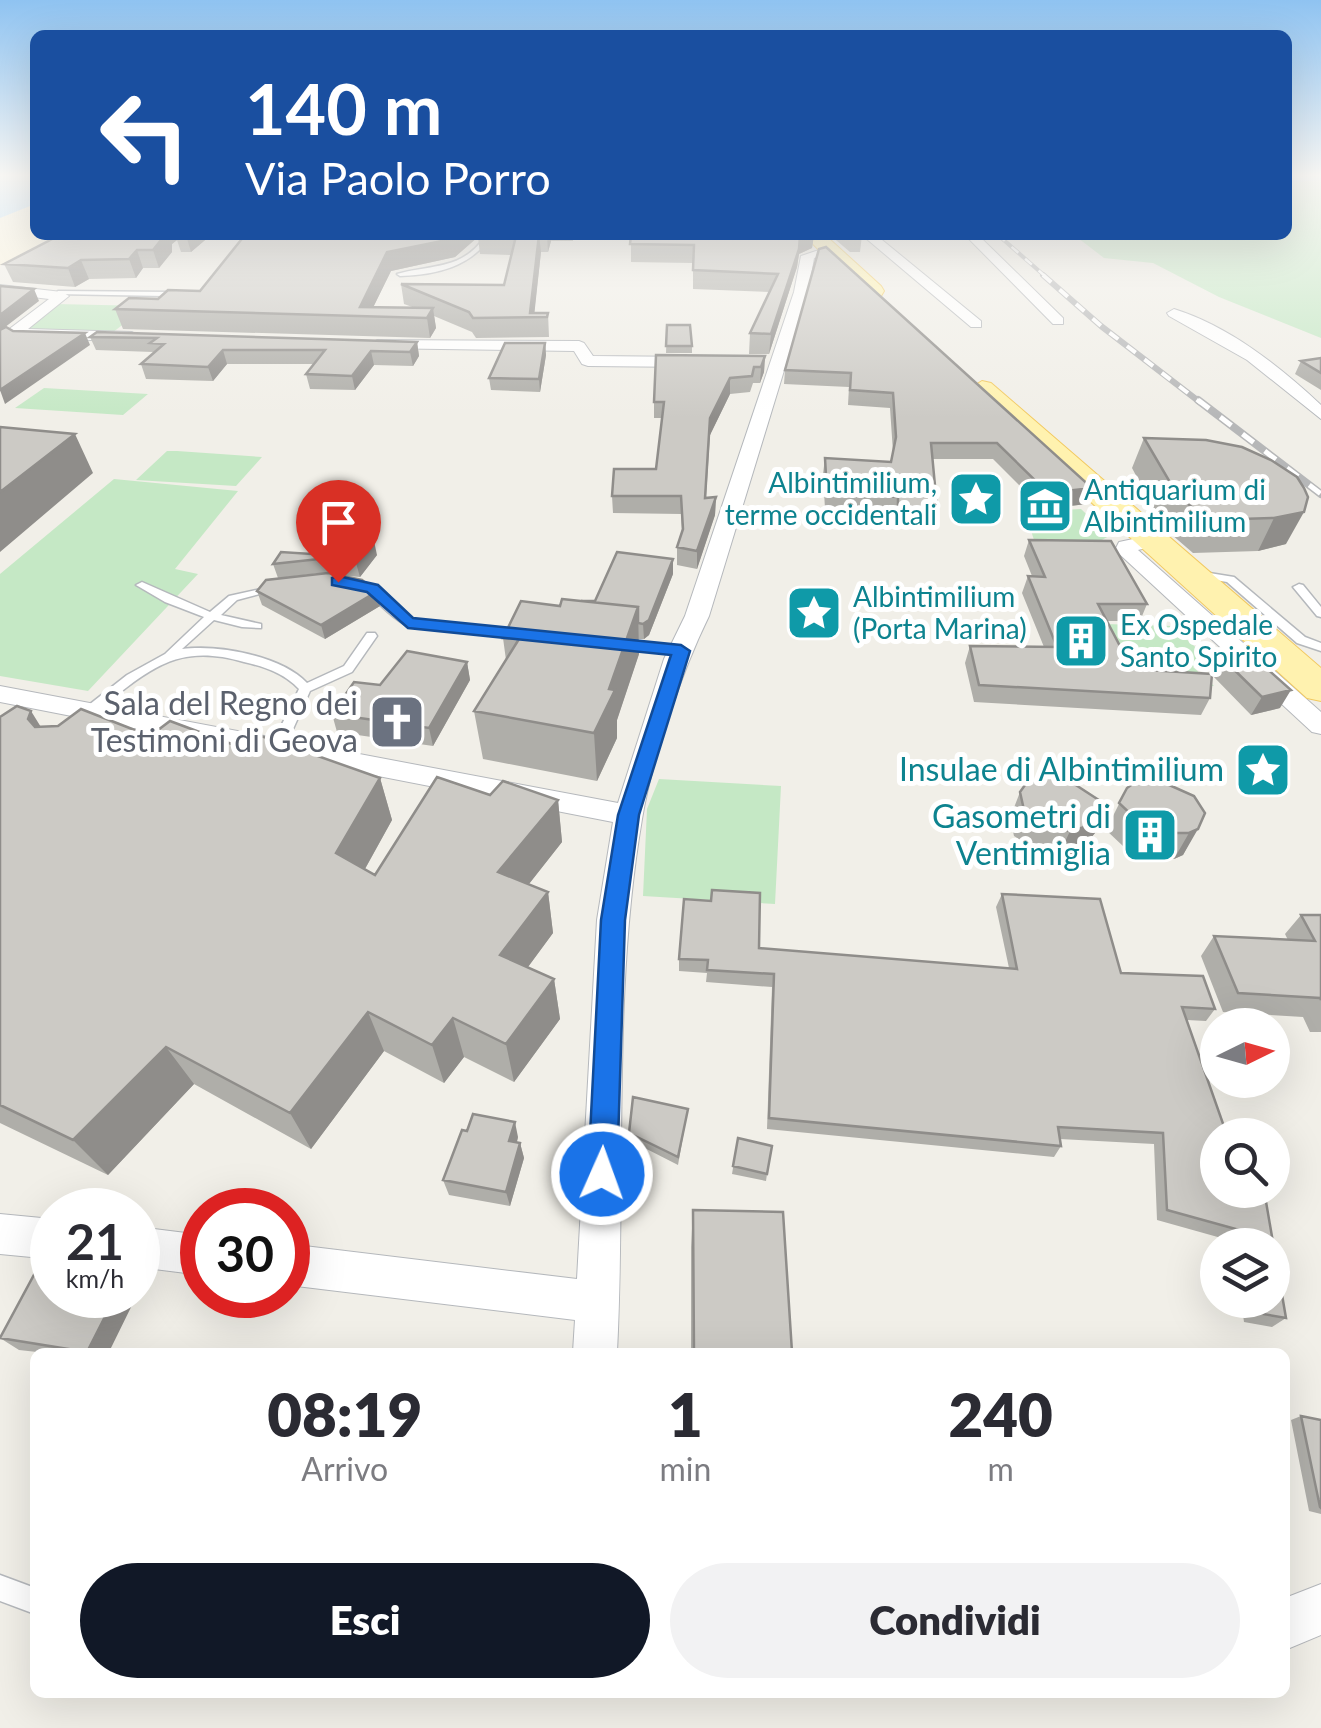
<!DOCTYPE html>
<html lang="it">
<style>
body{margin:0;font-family:Lato,sans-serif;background:#f2f2f3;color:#2b2b33;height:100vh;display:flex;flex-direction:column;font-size:38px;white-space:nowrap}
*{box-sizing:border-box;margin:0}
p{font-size:32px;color:#7c7c81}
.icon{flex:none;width:55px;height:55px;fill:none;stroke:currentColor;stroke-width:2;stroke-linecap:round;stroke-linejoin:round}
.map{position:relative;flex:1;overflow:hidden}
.drawer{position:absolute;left:30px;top:1348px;width:1260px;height:350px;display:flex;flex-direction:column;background:#fff;border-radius:15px;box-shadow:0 10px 40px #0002}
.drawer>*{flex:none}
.hud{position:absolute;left:30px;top:30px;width:1262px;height:210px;border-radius:15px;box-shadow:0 10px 40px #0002;background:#1a4fa0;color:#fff;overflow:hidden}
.needle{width:65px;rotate:85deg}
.tools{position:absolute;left:1200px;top:1008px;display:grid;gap:20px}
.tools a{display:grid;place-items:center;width:90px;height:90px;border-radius:50%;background:#fff;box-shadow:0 10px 40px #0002;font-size:50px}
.speed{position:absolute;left:30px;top:1188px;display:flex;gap:20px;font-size:50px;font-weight:700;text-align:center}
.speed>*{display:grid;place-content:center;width:130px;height:130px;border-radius:50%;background:#fff;box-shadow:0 10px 40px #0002;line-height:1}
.speed small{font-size:25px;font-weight:400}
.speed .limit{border:15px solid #d22;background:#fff;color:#111}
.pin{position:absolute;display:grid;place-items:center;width:85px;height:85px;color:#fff;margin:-102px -42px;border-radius:50% 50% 50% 0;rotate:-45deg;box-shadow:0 0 10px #0007}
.pin .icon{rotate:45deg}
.me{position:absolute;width:110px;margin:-55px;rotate:2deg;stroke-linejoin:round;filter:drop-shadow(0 0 8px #0008)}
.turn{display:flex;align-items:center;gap:35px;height:210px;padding:0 50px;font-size:45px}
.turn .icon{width:130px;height:130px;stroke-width:2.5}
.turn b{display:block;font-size:70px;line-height:85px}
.eta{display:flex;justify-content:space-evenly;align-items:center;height:170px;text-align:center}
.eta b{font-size:60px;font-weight:800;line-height:70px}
.cta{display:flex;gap:20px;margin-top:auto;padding:20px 50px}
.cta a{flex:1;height:115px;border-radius:60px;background:#111827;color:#fff;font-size:40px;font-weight:800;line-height:115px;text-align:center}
.cta a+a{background:#f2f2f3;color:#2b2b33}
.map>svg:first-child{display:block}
</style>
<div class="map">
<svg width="1321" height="1728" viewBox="0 0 1321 1728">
<rect width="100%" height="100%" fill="#f1efe8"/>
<!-- green -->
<path fill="#c5e8c5" d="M1288,176h33v162l-102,-41 -66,-34 -49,-5 -30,-23h214z
M55,304l92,2 -39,30 -90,-7z
M44,388l104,6 -25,21 -108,-7z
M167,451h10l85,6 -26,29 -100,-6z
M114,479l124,12 -63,78 23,5 -110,117 -88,-15v-102z
M1081,509l28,27 -9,5 -66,-1 -9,-28z
M1105,624l67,2 42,38 -21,3 21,19 -80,-5z
M659,779l122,7 -6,118 -132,-8 4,-87z"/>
<!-- sand -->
<path fill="#fbf3d9" d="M35,204v31h21l-56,31v-48z"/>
<!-- water -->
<path fill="#aadaff" d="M0,176h35v28l-35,14z"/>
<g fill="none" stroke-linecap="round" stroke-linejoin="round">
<!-- stream -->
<path stroke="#aadaff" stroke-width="4" d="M1288,181l33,-3"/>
<!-- lane casing -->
<g stroke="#b5b8bc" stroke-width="3">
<path id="lane" d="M486,235h6c-21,32 -56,40 -92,41l-3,-2c35,-10 65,-3 89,-39z
M58,291l114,1 4,2 -12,8 -4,-2 5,-4 -109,-2z
M1197,571l37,6 71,60 16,6v8l-24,-8 -70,-61 -34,-6v-4z
M356,581l21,9 34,29 111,11 6,4 -6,4 -118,-14c-20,-11 -30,-30 -52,-38l-2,-2z
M142,582l68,30 19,-16 54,-12v4l-46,12 -16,15 40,9v4l-19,-1 -28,-7 -32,29c36,-5 100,7 125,34l37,-17 23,-33h8l2,3 -25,36 -42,19 -25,56 -7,4 -7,-4 28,-58c-15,-16 -34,-22 -55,-27 -55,-16 -84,-2 -127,33 -10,8 -19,20 -32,19l-1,-3 1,-3 42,-33 38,-21 39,-37 -39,-15 -29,-17z
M1299,584l4,1 18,22v10l-4,-1 -24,-29z
M620,640l61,7 6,4 -6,4 -65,-8v-6z
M0,1575l35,13v26l-35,-13z"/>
</g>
<!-- street casing -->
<g stroke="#b5b8bc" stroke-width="2">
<path id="street" d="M862,235h14l105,86v6h-10z
M965,235h13l85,83v6h-10z
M828,247l6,4 -1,3 -19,4 -6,34 -99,324c-27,55 -57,142 -67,203 -30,175 -16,357 -25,533h-44l2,-32 -287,-35v-41l289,35 20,-359 16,-98 -613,-120v-16l618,117 46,-144 21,-43 109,-324 7,-36z
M0,285l62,7 7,4 -41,33 104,3 8,5 -8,5 -124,-6v-6l41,-31 -49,-6z
M1174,309c55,17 105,57 147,96v14l-74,-59 -78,-44 -2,-3z
M377,340l202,1 5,2 9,13 100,1 8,5 -8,5 -105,-1 -6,-2 -8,-13 -202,-3 -3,-3z
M1152,535l7,2 3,4 -3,4 -21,5 183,162v22l-9,-2 -197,-182 4,-8z
M0,1214l52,5v40l-52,-5z
M138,1227l64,8v40l-64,-8z
M1321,1584v51l-36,15v-52z"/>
</g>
<!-- primary casing -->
<g stroke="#f2c960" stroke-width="2">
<path id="primary" d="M804,235h21l56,51 3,5 -3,5h-16z
M982,381l9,2 330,285v33l-14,-3 -334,-303 -4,-6z"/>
</g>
<!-- lane -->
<use href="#lane" fill="#fff" fill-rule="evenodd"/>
<!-- street -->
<use href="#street" fill="#fff" fill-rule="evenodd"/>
<!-- primary -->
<use href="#primary" fill="#fff2af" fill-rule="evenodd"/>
<!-- rail-far2 casing -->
<g stroke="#b6b7b8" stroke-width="4">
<path id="rail-far2" d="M998,235l48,42"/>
</g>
<!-- rail-far1 casing -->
<g stroke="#b6b7b8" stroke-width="6">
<path id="rail-far1" d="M1043,275l58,51 100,77"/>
</g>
<!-- rail casing -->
<g stroke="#b6b7b8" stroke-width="8">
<path id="rail" d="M1198,400l123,94"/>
</g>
<!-- rail-far2 -->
<use href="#rail-far2" stroke="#fff" stroke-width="2.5" stroke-dasharray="9" stroke-linecap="butt"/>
<!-- rail-far1 -->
<use href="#rail-far1" stroke="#fff" stroke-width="4" stroke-dasharray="11" stroke-linecap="butt"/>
<!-- rail -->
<use href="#rail" stroke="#fff" stroke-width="5" stroke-dasharray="14" stroke-linecap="butt"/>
</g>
<!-- wall -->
<path fill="#afaea9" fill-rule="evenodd" d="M60,235h151l-20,17h-10l-4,-12 -5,4v8l-13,16h-16l-7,10 -47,1 -14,8 -62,-5 -9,-18z
M245,235h569l-2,13 -13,6 -2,13 -28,87h-20l1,-21 20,-41 -77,-3v-26l-62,-1v-26l-58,-1v6h-22l-3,11h-7l-7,61h14l1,24 -73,1 -4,-6 -38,-16 2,12 -6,10 -307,-9 -8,-20 85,-18zM478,237l2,17 31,1 -7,30 -103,-1 3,20 11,4 -42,-1 18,-36 64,-14z
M830,235h32l-2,17h-10z
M819,249l268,255 -44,5 -50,-50h-60l4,48 -3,16 -39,5v-15l-70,-4 -2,-35 2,-16 66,4 2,-10 -3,-44 -42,-3 1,-18 -65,-3 1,-14z
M667,325l25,21v7h-26z
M90,337l327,5 2,14 -6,10 -39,-1 -19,25 -45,-1 -4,-15 8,-10h-87l-14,17 -67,-2 -5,-15 13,-11 -1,-1 -57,-2z
M545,343l1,12 -6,37 -49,-2 -2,-12z
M765,356l-1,16 -4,11h-7l-3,9 -20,2 -20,41 -4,63 10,-1 -1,18 -18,54 -20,-4v-18l5,-15 -1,-18 -68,-1 -1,-17 44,-27 6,-51h-8v-16z
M1321,358v32l-26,-16 6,-13z
M1144,438l98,9 44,97 -28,7 -65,2 -29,-25 -32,-60z
M1029,540l118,64 -7,17h-33l25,48 79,5 -2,-2 9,-18 62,54 -29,7 -39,-40 -2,23 -9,17 -227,-13 -9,-39 5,-17 74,1 -22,-54 6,-17h4l-8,-20z
M327,555h50l-17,22 -23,-2 43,31 -55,33 -63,-34 -5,-14 64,-18 -43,5 -5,-14z
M673,559v15l-24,61 -5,4h-6l1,15 -22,66v18l-20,43 -114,-22 -9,-48 32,-51 -3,-22 57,-32 21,-5h14z
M467,662l3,18 -37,66 -96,-14 -5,-18 48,-29z
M0,717l41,10 109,9 95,13 135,29 12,42 -27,49 10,6 115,-80 68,5 4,42 -33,42 19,8 5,41 -25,34 26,12 6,40 -46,63 -50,-25 -20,26 -60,-32 -73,98 -117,-65 -86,91 -108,-52z
M1127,788l78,25 -22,42 -9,4h-25l-25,-12 -18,-17z
M1020,792l75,41 -16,19 -21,5 -13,-1 -31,-20 -4,-18z
M1002,894l119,79 94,36 -9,12 -19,-1 31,170h46l22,128 -14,9 -28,-5 -3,-22h31v-55h-40v-4l-75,-21 -3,-76 -94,-5 1,7 -7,11 -287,-28 5,-142 -66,-5 1,-9 -28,-2v-12l80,-11 250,20 -13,-61z
M1301,915h20v117h-11l-7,-15 -80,-5 -22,-56 13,-20 74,4 -3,-6z
M688,1109l-10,56 -49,-25v-7z
M518,1137l-1,5 3,1 4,15 -14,48 -61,-11 -6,-15z
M738,1138l29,36 -1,7 -34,-7z
M693,1210l99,142h-101v-105z
M0,1338l109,14h-72l-18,-2z
M1301,1416l20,4v94l-12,-3 -18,-91z"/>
<!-- shaded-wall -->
<path fill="#8f8d8a" d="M165,235h11l1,5 -5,4v8l-13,16 -6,-18z
M186,235h25l-20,17z
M457,235h23l-25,22 -64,14 -22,45 -9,-9 27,-55z
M539,235l2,17 -7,65 -4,-4z
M547,235h4v6l-3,11z
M814,235l-2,13 -13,6 -2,13 -28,87 2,-20 29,-98z
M137,250l6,18 -7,10 -7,-19z
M81,260l8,19 -14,8 -7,-19z
M34,289l5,12 -39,30v-16z
M433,308l3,20 -6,10 -3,-20z
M85,333l5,12 -85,59 -5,-14z
M417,342l2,14 -6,10 -3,-14z
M545,343l1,12 -6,37 -1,-13z
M223,350l4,14 -14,17 -5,-14z
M371,351l3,14 -19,25 -3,-14z
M765,356l-1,16 -4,11 1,-16z
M730,378v16l-20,41v-17z
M75,434l18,39 -93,79v-60z
M1092,488l-5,16 -44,5 5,-16z
M716,497l-1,18 -18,54v-18z
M937,507l-3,16 -39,5 3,-17z
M1304,512l-18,32 -28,7 16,-33z
M374,541l3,14 -17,22 -4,-14z
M673,559v15l-24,61 -5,4 -1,-15z
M376,592l4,14 -55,33 -4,-14z
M638,607l1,47 -22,66v18l-20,43 -3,-48z
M467,662l3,18 -37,66 -4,-18z
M1291,690l-11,18 -29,7 11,-18z
M31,711l26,42 -29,-34z
M380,778l12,42 -41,74 -15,-41z
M558,800l4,42 -56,71 -8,-41z
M1108,806l-13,27 -16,19 -21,5 12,-26z
M1198,829l-15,26 -9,4 15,-26z
M548,892l5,41 -45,61 -8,-39z
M554,979l6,40 -46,63 -8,-38z
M368,1012l16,39 -73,98 -21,-36z
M453,1018l11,39 -20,26 -12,-38z
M166,1047l28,37 -86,91 -35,-35z
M515,1122l3,15 -5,19 -4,-15z
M520,1143l4,15 -14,48 -4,-14z
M138,1279l4,4 -4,11z
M116,1295h21l-28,57h-22z"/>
<!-- building -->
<path fill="#cccac5" stroke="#8f8d8a" stroke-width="2.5" d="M60,235h105l-12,15h-16l-8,9 -48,1 -13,8 -64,-4z
M245,235h212l-5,4 -65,13 -27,55 73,1 -6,10 -312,-9 14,-11 29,1 10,-9 32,1z
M479,235h60l-9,78h18l-1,4 -74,1 -4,-6 -68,-28 103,1 12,-49h-38z
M631,235h171l-2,1 -1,13 -28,85 -21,-1 28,-59 -85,-4 1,-25 -64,-1z
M826,247l266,241 -44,5 -51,-50h-66l6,64 -39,4v-14l-71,-4 -2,-35 66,4 5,-25 -3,-44 -43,-3 1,-17 -66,-3 34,-121z
M0,286l34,3 -34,26z
M667,325h23l2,21h-26z
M6,327l7,4 72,2 -85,57v-60z
M97,332l320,10 -7,10 -39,-1 -19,25 -46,-2 19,-24h-102l-15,17 -67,-3 23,-20 -14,-1 7,-5 -67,-1z
M505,343h40l-6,36 -50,-1z
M656,355l109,1 -4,11h-7l-2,9 -22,2 -20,40 -5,80 11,-1 -19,54 -20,-4 6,-18 -2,-33h-69l2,-27h42l8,-67h-10z
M1321,358v15l-20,-12z
M0,427l75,7 -75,58z
M1144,438l62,2 36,7 29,13 26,17 7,11 4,9 -4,15 -30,6 -66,2 -30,-24z
M342,537l32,4 -18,22 -37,-4 -46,5 8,-12 46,3z
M1029,540l82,1 36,63h-49l34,65 80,5 -2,24 -231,-13 -9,-39 87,1 -29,-71 17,1z
M617,552l56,7 -24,61 -6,4 -5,-1v-16l-57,-6h14z
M328,573l34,7 14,12 -55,33 -64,-34 9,-11z
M562,599l76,8 -29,82 6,1 -21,43 -120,-22 45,-72 -16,-1 18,-37 39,5z
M407,651l60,11 -38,66 -97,-14 22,-32 26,3z
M1247,651l44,39 -29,7 -44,-43z
M17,706l14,5 -3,8 7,8 23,-1 23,-17 69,27 20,-15 75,28 16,-13 119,42 -44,75 39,22 62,-98 53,18 13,-14 55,19 -60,72 50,20 -48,63 54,24 -48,65 -53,-26 -21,27 -64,-33 -78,101 -124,-66 -93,93 -73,-35v-388z
M1044,777l24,3 40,26 -16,19 -22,6 -14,-2 -32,-19 -4,-18 5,-7z
M1158,780l36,16 11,17 -7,16 -9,4h-25l-26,-12 -19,-18 8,-15 7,-5z
M712,890l48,3 -1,55 258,21 -15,-75 98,5 21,74 82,3 12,33 -33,-2 45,128h-9v55h46l22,128 -29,-5 -2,-13h17v-55h-26l-3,-14 -76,-21 -4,-77 -105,-6 3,19 -292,-28 5,-144 -67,-4 1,-10 -29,-1 5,-60 27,2z
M1301,915h20v85l-1,-2 -82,-5 -24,-57 101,5z
M633,1097l55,12 -10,48 -49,-24z
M473,1114l42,8 -6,19 11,2 -14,49 -63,-12 19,-50 5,1z
M738,1138l34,8 -5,28 -34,-8z
M693,1210l90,2 9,140h-98z
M43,1258l9,2v35h64l-29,57 -87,-14z
M1301,1416l20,4v88l-1,-1z"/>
<!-- sky -->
<linearGradient id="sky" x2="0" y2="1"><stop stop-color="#8fc3f1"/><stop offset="0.42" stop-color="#f9f8f5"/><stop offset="1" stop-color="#f9f8f5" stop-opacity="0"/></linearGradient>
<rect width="1321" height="418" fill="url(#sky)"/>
<!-- route -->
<path fill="#1a73e8" stroke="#114b97" stroke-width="2.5" d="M338,576l40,9 35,33 268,27 9,6 -51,164 -14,105 -8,254 -4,10 -11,5 -10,-5 -4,-10 13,-254 17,-105 53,-160 -263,-27 -41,-36 -35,-7v-7z"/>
<!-- icons -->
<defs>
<g id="sight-square" transform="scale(2.875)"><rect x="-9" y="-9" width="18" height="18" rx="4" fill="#0f9aa8" stroke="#fff"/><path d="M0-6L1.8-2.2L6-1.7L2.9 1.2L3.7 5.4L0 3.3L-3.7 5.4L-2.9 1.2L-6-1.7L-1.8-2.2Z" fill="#fff"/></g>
<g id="museum-square" transform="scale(2.875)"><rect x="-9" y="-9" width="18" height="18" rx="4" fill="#0f9aa8" stroke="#fff"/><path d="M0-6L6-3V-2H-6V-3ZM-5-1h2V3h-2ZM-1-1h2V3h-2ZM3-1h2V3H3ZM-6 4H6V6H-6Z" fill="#fff"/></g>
<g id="building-square" transform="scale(2.875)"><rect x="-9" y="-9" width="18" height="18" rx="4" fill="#0f9aa8" stroke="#fff"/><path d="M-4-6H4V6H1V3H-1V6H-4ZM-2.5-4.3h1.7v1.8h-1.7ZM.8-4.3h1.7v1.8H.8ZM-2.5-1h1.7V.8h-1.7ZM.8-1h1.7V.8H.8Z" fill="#fff"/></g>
<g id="church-square" transform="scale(2.875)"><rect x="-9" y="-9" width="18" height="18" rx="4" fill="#6b7280" stroke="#fff"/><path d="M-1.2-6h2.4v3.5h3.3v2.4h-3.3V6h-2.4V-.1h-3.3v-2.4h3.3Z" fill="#fff"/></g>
</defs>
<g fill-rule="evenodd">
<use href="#sight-square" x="976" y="499"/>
<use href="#museum-square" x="1045" y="506"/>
<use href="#sight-square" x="814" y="613"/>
<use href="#building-square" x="1081" y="641"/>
<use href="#church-square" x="397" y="722"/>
<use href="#sight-square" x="1263" y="770"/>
<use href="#building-square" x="1150" y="835"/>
</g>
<g text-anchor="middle" stroke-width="10" stroke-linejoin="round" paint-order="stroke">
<!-- far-culture labels -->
<g font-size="28" fill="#0d838f" stroke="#fff" text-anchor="start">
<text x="937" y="493" text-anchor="end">Albintimilium,<tspan x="937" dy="32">terme occidentali</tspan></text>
<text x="1084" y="500">Antiquarium di<tspan x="1084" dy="32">Albintimilium</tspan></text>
<text x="853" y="607">Albintimilium<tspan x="853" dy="32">(Porta Marina)</tspan></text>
<text x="1120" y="635">Ex Ospedale<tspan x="1120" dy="32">Santo Spirito</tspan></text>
</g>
<!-- worship labels -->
<g font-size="32" fill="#5b616d" stroke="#fff" text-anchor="end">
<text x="358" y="715">Sala del Regno dei<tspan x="358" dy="37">Testimoni di Geova</tspan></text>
</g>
<!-- culture labels -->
<g font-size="32" fill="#0d838f" stroke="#fff" text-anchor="end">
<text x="1224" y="781">Insulae di Albintimilium</text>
<text x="1111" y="828">Gasometri di<tspan x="1111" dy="37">Ventimiglia</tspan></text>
</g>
</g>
</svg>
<div class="tools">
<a><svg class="needle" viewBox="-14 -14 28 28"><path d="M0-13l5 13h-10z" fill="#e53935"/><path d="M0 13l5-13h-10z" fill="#7c7c81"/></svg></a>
<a><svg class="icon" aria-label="search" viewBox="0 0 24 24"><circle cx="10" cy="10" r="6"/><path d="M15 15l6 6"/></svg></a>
<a><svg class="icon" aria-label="layers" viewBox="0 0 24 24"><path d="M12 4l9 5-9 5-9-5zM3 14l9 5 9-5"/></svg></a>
</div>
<div class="speed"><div>21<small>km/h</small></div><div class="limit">30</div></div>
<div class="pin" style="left:338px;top:582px;background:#d93025"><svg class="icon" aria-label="arrive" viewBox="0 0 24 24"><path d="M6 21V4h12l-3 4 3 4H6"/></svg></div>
<svg class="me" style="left:602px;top:1174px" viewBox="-20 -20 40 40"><circle r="17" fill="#1a73e8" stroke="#fff" stroke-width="3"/><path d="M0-11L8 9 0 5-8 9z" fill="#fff"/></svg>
<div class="hud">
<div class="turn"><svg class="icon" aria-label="left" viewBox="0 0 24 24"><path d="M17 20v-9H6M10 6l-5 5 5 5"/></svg><div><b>140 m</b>Via Paolo Porro</div></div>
</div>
<section class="drawer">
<div class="eta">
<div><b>08:19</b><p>Arrivo</p></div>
<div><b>1</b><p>min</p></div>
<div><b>240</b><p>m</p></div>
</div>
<div class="cta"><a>Esci</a><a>Condividi</a></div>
</section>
</div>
